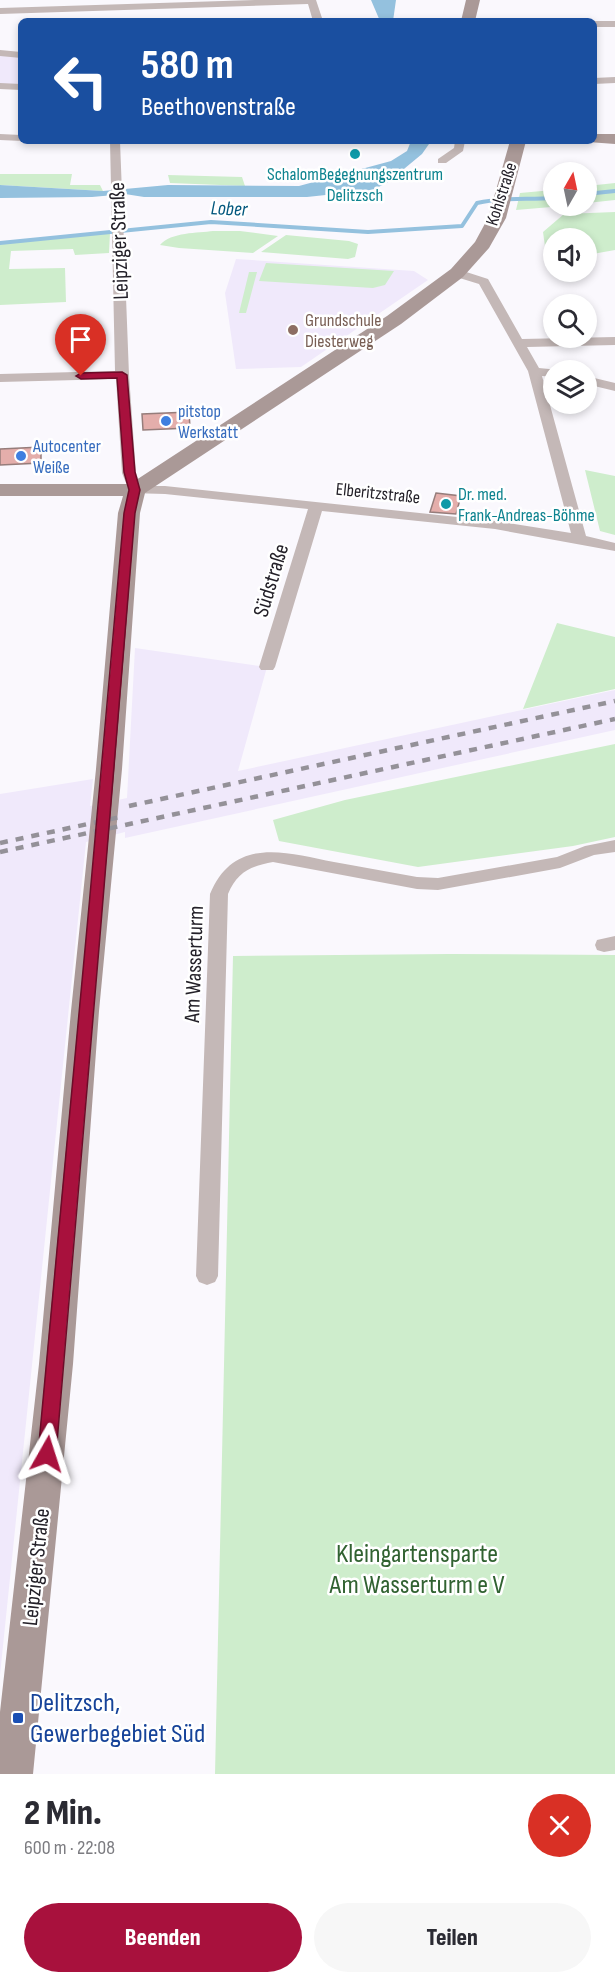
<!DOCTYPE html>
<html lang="de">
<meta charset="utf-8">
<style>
body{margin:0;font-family:"Sofia Sans Condensed",sans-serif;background:#f7f7f7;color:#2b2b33;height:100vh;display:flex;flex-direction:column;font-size:22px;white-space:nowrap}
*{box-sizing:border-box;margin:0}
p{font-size:20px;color:#7c7c81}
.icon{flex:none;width:33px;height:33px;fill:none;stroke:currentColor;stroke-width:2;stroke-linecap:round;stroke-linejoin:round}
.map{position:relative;height:1774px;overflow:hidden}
.details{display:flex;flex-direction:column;background:#fff;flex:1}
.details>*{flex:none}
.guide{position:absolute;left:18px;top:18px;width:579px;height:126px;border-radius:9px;box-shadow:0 3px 9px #0003;background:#1a4fa0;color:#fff;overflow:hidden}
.needle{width:39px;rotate:9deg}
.fabs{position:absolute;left:543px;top:162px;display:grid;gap:12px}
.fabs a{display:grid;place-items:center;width:54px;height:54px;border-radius:50%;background:#fff;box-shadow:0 3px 9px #0003;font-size:30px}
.pin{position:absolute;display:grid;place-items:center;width:51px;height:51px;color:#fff;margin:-62px -26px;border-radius:50% 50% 50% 0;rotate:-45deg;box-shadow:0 0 6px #0007}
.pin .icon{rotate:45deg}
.me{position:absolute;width:66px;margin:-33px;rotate:6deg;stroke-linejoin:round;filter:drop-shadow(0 0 4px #0008)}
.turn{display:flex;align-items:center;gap:21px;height:126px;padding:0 24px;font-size:27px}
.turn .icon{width:78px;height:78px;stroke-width:2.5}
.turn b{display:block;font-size:42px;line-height:51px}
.round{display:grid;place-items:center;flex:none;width:63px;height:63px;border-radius:32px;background:#f7f7f7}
.overview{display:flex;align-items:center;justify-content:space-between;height:102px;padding:0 24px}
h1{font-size:36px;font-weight:800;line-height:45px}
.primary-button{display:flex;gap:12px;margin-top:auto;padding:12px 24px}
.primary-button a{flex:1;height:69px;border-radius:36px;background:#a8113d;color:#fff;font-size:24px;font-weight:800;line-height:69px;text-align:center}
.primary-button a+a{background:#f7f7f7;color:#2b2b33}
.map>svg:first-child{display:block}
</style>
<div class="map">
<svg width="615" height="1774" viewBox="0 0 615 1774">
<rect width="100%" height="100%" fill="#faf8fd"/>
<!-- built -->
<path fill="#f0e9fb" d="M0,53l21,2v32l-21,-1z
M236,259l178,12 14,9 -127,87 -65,2 -11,-76z
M135,648l132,19 -29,104 377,-81v40l-490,108v-6l-39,10 -86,833v-881l93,-15 -3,27 37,-8z"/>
<!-- green -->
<path fill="#ceedcc" d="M0,174h72l-2,11h30l3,6 -103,-6z
M168,175l74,2 3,9 -75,-3z
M615,183v17l-28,3v-17z
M553,190l1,16h9l-47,4 4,-17z
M615,212v38l-28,5 -1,-17h-32l-1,22 -6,1 -4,-29 21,-18z
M213,231h27l38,5 -25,17 -74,-5 -19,-3c11,-13 38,-12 53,-14z
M110,233l-1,20 -34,2 -2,-6 -62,2 -2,18 56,-1 1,34 -66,3v-62z
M286,235l63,6 9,3 -3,13 -7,2 -87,-7z
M266,263l128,8 -9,14 -12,3 -114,-7z
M249,272h8l-11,41h-7z
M585,470l30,6v59l-15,-4z
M557,623l58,14v52l-92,20z
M615,744v93l-42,9 -155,21 -139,-26 -6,-21 72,-20z
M450,954l165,1v819h-400l18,-818z"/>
<!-- water -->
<path fill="#94c1de" d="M371,0h25l-3,21h-13z
M411,141h17l1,3 -7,10 -35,29 -15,7 -65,7h-163l-19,-3 -33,3 -92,1v-13l103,6 65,-6 131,1 92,-25 16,-10z"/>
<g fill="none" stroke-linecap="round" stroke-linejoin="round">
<!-- stream -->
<path stroke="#94c1de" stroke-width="4" d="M586,194l29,-3
M0,243l211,-21 157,10 94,-6 15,-23c24,-6 52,-3 77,-5"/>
</g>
<!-- building -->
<path fill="#e4aeab" stroke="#967d7b" stroke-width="1.5" d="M189,412l1,16 -47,2 -1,-16z
M41,447v16l-41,2v-16z
M436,493l25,3 -5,18 -26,-2z"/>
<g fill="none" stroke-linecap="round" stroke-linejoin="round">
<!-- street -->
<path fill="#c4b8b7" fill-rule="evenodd" d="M255,0h61l7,21h-10l-5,-17 -308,10v-6z
M594,21h21v6h-21z
M0,50l21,2v6l-21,-2z
M615,77v6l-21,1v-6z
M0,83l21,1v6l-21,-1z
M0,134l21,1 1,6 -22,-1z
M110,141h10l9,234 7,98 5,13h24l330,35 76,12 -43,-162 -49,-87 -26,-8 -2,-3 6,-4 31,10 34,60 93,-2v8l-88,2 12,21 20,2h-5v7l-12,-1 44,160 29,7v8l-120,-22 -173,-18 -47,156 -2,3h-12l-2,-3 49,-158 -143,-15 -35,-1 -8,-20 -6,-94 -116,3v-8l115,-3z
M455,141h10l-2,10 -17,12h-8v-4l16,-11z
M586,376l29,7v8l-29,-7z
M615,840v12l-21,3 -34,13 -122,22 -21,-1 -144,-27c-22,4 -36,10 -45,32l-10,382 -3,6 -8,3 -8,-3 -3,-6 14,-382c24,-58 75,-42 124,-32 28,5 55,10 83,15l21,1 119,-21 28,-11z
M615,936v14l-11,2 -7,-2 -2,-5 2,-5z"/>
<!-- secondary -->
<path fill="#aa9997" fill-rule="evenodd" d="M466,0h14l-5,21h-14z
M594,134h21v10l-27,-2 6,-1z
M510,141h16l-20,77 -17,30 -26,29 -62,47 -256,169 -5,20 -18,256 -23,242 -26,353 -40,410h-33v-62l39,-348 32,-353 25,-242 22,-256 5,-17h-123v-12h130l257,-168 64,-47 24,-27 13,-24z"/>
<!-- rail -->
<path stroke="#949198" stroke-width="4.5" stroke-dasharray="8 8" stroke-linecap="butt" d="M129,806l486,-105
M0,843l125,-27
M0,852l615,-133"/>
</g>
<!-- route -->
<path fill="#a8113d" stroke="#6d0b28" stroke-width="1.5" d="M122,372l5,3 8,97 5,18 -5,23c-24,314 -54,627 -79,941l-3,6 -6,2 -6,-2 -3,-6c28,-314 60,-627 86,-941l5,-23 -5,-18 -7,-94 -36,1 -5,-3 5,-3z"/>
<!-- markers -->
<g fill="#0f9aa8" stroke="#fff" stroke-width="2">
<circle cx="355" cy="154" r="6"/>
<circle cx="446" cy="504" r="6"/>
</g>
<circle fill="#8d6e63" stroke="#fff" stroke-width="2" cx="293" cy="330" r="6"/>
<g fill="#3f7fe0" stroke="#fff" stroke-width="2">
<circle cx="166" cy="421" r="6"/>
<circle cx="21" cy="456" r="6"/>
</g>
<rect fill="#1a4fb4" stroke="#fff" stroke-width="2" x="12" y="1712" width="12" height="12" rx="3"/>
<g text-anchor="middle" stroke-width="5" stroke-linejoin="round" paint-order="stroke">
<!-- far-culture labels -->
<g font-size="18" fill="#0d838f" stroke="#fff">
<text x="355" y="180">SchalomBegegnungszentrum<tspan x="355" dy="21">Delitzsch</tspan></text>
<text x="458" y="500" text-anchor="start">Dr. med.<tspan x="458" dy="21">Frank-Andreas-Böhme</tspan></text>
</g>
<!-- far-street labels -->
<g font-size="18" fill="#232028" stroke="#fff">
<text transform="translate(501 194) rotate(-72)" y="6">Kohlstraße</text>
<text transform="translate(378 493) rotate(6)" y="6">Elberitzstraße</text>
</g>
<!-- far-education labels -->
<g font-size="18" fill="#785e54" stroke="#fff" text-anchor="start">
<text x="305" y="326">Grundschule<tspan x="305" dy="21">Diesterweg</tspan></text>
</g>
<!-- far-shop labels -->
<g font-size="18" fill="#366cbe" stroke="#fff" text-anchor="start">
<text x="178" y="417">pitstop<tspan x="178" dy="21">Werkstatt</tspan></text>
<text x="33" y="452">Autocenter<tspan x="33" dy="21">Weiße</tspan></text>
</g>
<!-- far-water labels -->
<g font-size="20" font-style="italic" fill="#02577d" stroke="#fff">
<text transform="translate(229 208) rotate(2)" y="7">Lober</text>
</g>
<!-- street labels -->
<g font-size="22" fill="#232028" stroke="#fff">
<text transform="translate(118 241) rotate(-92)" y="8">Leipziger Straße</text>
<text transform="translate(270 580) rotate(-73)" y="8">Südstraße</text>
<text transform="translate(193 964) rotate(-88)" y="8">Am Wasserturm</text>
<text transform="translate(35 1567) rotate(-84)" y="8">Leipziger Straße</text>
</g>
<!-- near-park labels -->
<g font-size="27" fill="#316231" stroke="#fff">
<text x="417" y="1562">Kleingartensparte<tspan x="417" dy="31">Am Wasserturm e V</tspan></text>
</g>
<!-- near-transit labels -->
<g font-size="27" fill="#164399" stroke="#fff" text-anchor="start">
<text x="30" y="1711">Delitzsch,<tspan x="30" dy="31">Gewerbegebiet Süd</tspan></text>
</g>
</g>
</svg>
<div class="fabs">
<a><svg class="needle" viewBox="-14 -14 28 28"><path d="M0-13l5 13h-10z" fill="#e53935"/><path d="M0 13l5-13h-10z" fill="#7c7c81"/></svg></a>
<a><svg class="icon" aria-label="sound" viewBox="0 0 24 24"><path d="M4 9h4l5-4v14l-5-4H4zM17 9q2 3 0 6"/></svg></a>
<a><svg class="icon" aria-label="search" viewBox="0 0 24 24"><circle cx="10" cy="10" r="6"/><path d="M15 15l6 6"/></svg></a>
<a><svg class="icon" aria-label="layers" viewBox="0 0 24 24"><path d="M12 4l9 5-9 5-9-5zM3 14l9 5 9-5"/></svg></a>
</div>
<div class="pin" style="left:81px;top:376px;background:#d93025"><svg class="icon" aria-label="arrive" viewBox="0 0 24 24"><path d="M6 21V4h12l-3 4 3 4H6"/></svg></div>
<svg class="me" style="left:47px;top:1454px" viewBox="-20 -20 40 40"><path d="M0-17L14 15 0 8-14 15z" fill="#a8113d" stroke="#fff" stroke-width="4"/></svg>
<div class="guide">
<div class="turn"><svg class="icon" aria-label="left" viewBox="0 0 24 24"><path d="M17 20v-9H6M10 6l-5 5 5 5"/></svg><div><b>580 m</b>Beethovenstraße</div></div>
</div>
</div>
<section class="details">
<div class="overview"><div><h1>2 Min.</h1><p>600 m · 22:08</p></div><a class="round" style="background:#d93025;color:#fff"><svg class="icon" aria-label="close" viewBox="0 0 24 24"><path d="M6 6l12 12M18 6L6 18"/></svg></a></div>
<div class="primary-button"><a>Beenden</a><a>Teilen</a></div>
</section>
